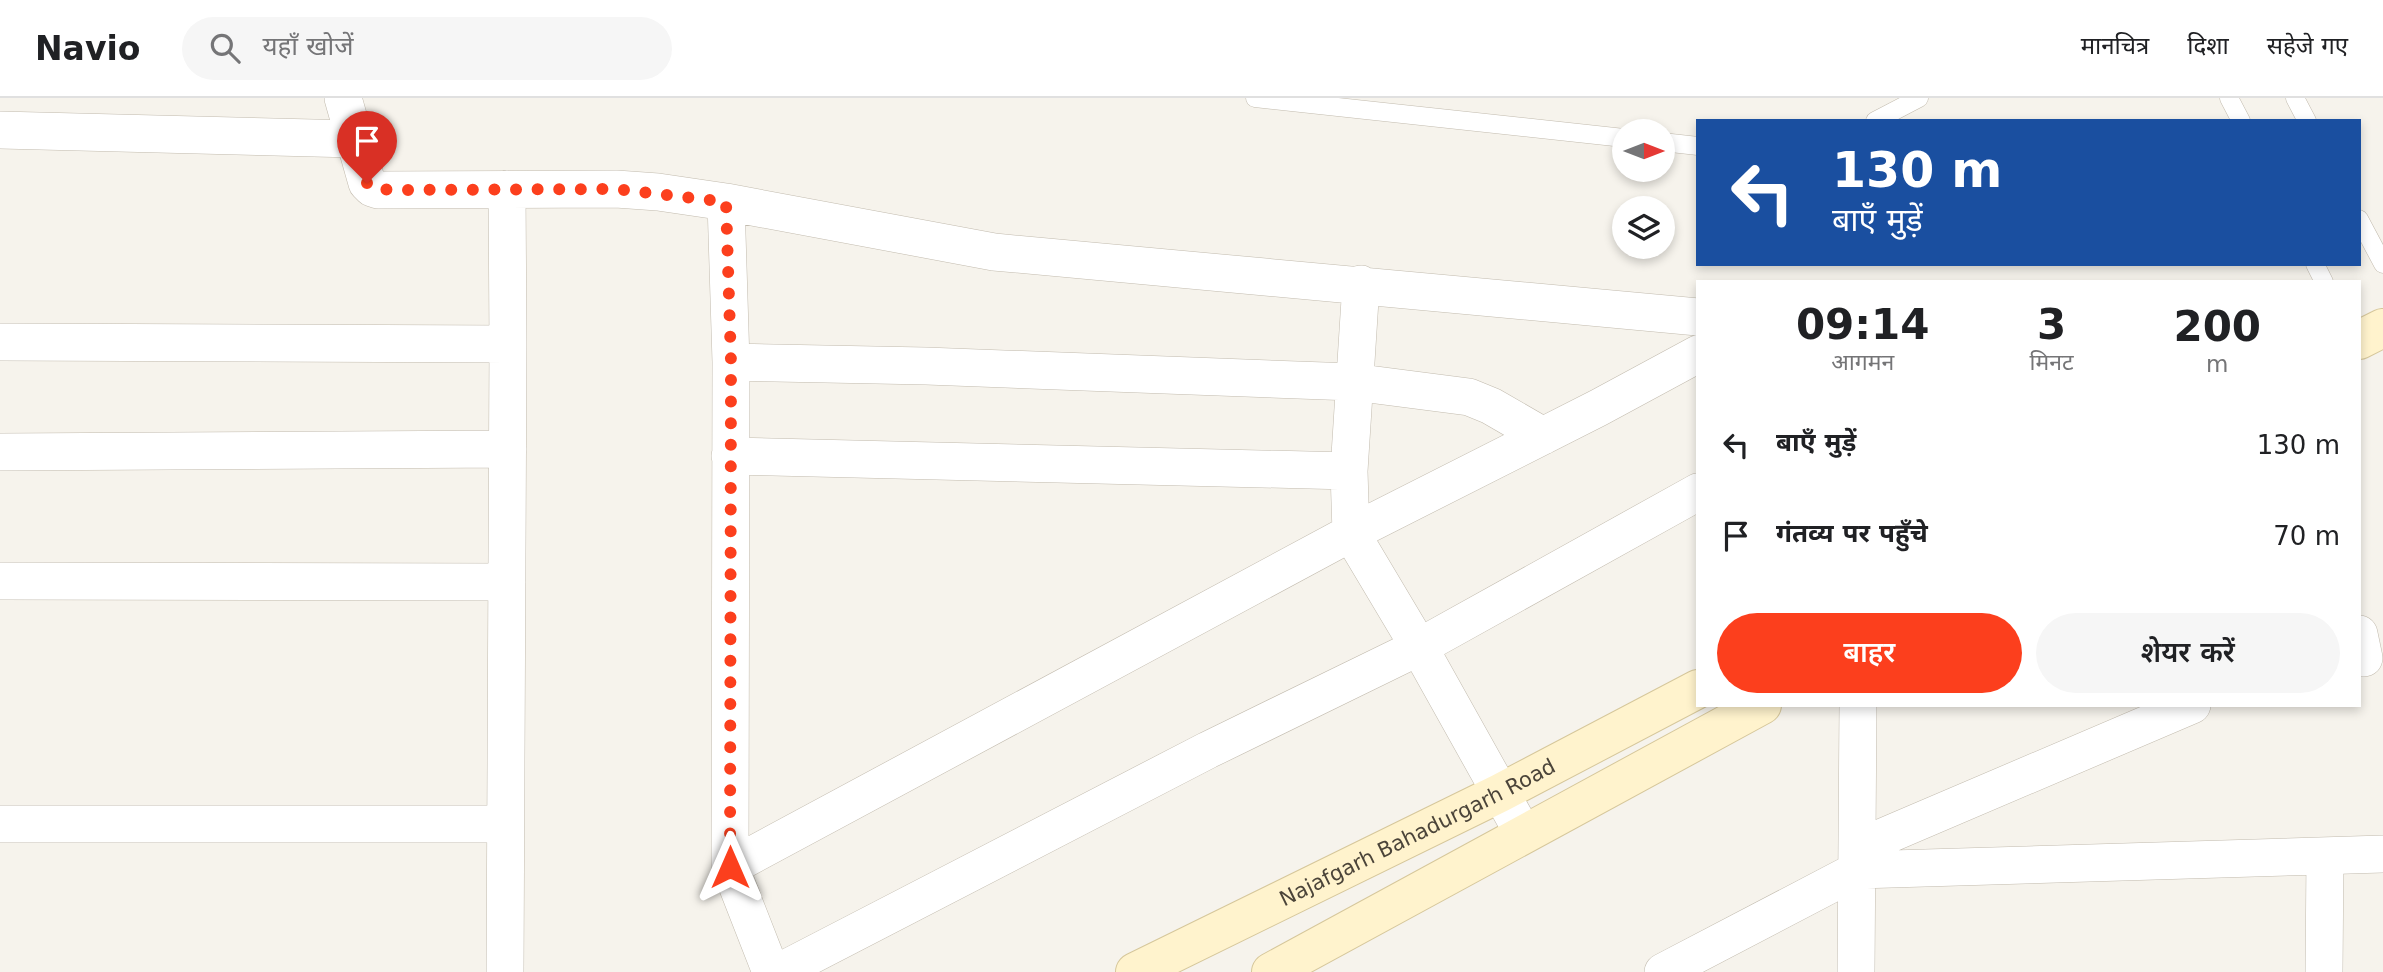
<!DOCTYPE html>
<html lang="hi">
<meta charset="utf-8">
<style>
body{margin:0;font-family:"DejaVu Sans","Noto Sans Devanagari",sans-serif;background:#f6f6f6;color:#202124;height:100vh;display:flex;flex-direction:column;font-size:26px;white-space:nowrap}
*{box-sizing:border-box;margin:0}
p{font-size:23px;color:#757577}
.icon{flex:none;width:38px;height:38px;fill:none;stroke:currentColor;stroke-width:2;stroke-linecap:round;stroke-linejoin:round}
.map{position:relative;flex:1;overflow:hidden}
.drawer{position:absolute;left:1696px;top:182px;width:665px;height:427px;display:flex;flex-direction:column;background:#fff;border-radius:0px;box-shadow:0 4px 10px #0003}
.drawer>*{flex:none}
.top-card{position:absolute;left:1696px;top:21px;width:665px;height:147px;border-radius:0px;box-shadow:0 4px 10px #0003;background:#1a4fa0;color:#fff;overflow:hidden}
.needle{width:46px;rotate:90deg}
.buttons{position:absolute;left:1612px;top:21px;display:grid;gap:14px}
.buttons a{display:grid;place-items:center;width:63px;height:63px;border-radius:50%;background:#fff;box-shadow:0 4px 10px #0003;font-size:35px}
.pin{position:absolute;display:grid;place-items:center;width:60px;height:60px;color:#fff;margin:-72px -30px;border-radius:50% 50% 50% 0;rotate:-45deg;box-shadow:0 0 7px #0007}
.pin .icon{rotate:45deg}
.me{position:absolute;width:77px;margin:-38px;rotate:0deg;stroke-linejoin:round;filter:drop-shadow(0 0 5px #0008)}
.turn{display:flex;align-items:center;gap:24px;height:147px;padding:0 21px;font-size:32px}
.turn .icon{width:91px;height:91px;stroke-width:2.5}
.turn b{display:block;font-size:49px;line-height:60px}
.eta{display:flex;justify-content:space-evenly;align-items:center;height:119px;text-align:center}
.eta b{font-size:42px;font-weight:600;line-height:49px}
.button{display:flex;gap:14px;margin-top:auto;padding:14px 21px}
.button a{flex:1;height:80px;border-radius:42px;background:#fc3f1d;color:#fff;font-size:28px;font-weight:600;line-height:80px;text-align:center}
.button a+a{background:#f6f6f6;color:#202124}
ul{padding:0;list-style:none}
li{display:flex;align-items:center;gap:21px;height:91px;padding:0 21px}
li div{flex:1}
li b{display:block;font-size:26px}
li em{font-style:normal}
header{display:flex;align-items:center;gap:42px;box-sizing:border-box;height:98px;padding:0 35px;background:#fff;border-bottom:2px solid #e0e0e0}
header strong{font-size:33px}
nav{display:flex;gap:38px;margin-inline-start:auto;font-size:24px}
.search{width:490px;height:63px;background:#f6f6f6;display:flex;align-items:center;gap:18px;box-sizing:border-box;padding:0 24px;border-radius:38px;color:#757577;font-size:26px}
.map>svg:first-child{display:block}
</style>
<header>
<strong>Navio</strong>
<div class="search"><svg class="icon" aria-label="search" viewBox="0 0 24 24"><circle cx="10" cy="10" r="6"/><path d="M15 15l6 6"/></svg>यहाँ खोजें</div>
<nav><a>मानचित्र</a><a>दिशा</a><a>सहेजे गए</a></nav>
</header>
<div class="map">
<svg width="2383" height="874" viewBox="0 0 2383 874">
<rect width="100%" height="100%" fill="#f6f3ec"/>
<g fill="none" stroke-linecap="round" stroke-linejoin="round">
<!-- service casing -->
<g stroke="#c2bbae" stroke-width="19">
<path id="service" d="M1255,0l369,40
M2229,0l12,23
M2295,0l12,23
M1875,23l44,-23
M1662,44l36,4
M2359,121l24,45
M2315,166l9,18"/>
</g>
<!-- minor casing -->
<g stroke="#c2bbae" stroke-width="38">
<path id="minor" d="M343,0l24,85 5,5 6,2 238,-1 42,3 68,10 268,50 704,65
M0,32l354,9
M726,104l5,160 -1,505 41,105
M1361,186l-12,187 2,62 68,114 104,186
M0,244l508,2
M731,264l195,4 427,16 116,15 22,9 52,30
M0,354l508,-3
M730,358l619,15
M0,483l507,1
M2359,536l5,24
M0,726h505
M1857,750l335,-143
M730,769l621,-334 247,-125 100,-54
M505,874l3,-628 -1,-155
M779,874l429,-222 211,-103 279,-155
M1663,874l195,-102 525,-16
M1856,874l2,-267
M2324,874l1,-116"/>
</g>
<!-- secondary casing -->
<g stroke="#d6c79b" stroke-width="40">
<g id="secondary">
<path d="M2359,242l24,-12"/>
<path id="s1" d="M1135,874l365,-179 198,-104"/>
<path d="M1271,874l491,-267"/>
</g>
</g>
<!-- service -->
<use href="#service" stroke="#fff" stroke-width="18"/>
<!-- minor -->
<use href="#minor" stroke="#fff" stroke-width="37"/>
<!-- secondary -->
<use href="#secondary" stroke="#fff3cd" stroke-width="38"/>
</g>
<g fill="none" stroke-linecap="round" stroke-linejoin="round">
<!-- route -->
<path stroke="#fc3f1d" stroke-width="12" stroke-dasharray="0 21.6" d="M367,85l5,5 18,2 226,-1 110,13 5,160 -1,505"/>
</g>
<g text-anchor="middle" stroke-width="5" stroke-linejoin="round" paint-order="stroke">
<!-- street labels -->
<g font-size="21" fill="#4b4439" stroke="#fff">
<text dy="7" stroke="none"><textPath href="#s1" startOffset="315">Najafgarh Bahadurgarh Road</textPath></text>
</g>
</g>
</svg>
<div class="buttons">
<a><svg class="needle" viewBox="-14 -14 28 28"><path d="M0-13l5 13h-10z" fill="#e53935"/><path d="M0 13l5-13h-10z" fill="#757577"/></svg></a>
<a><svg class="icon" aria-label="layers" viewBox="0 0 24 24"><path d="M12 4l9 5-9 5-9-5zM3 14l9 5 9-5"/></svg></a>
</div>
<div class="pin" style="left:367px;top:85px;background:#d93025"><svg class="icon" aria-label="arrive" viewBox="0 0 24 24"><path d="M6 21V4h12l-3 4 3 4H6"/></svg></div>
<svg class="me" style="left:730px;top:769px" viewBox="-20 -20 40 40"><path d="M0-17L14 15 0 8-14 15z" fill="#fc3f1d" stroke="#fff" stroke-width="4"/></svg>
<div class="top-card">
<div class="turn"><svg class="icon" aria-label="left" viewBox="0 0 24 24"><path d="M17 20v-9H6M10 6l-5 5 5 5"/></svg><div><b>130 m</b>बाएँ मुड़ें</div></div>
</div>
<section class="drawer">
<div class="eta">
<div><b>09:14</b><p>आगमन</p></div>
<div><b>3</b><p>मिनट</p></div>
<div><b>200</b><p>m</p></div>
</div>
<ul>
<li><svg class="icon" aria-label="left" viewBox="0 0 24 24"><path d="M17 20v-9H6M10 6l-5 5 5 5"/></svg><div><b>बाएँ मुड़ें</b></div><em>130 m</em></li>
<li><svg class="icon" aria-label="arrive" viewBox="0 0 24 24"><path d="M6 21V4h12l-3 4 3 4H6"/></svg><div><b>गंतव्य पर पहुँचे</b></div><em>70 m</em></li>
</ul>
<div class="button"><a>बाहर</a><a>शेयर करें</a></div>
</section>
</div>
